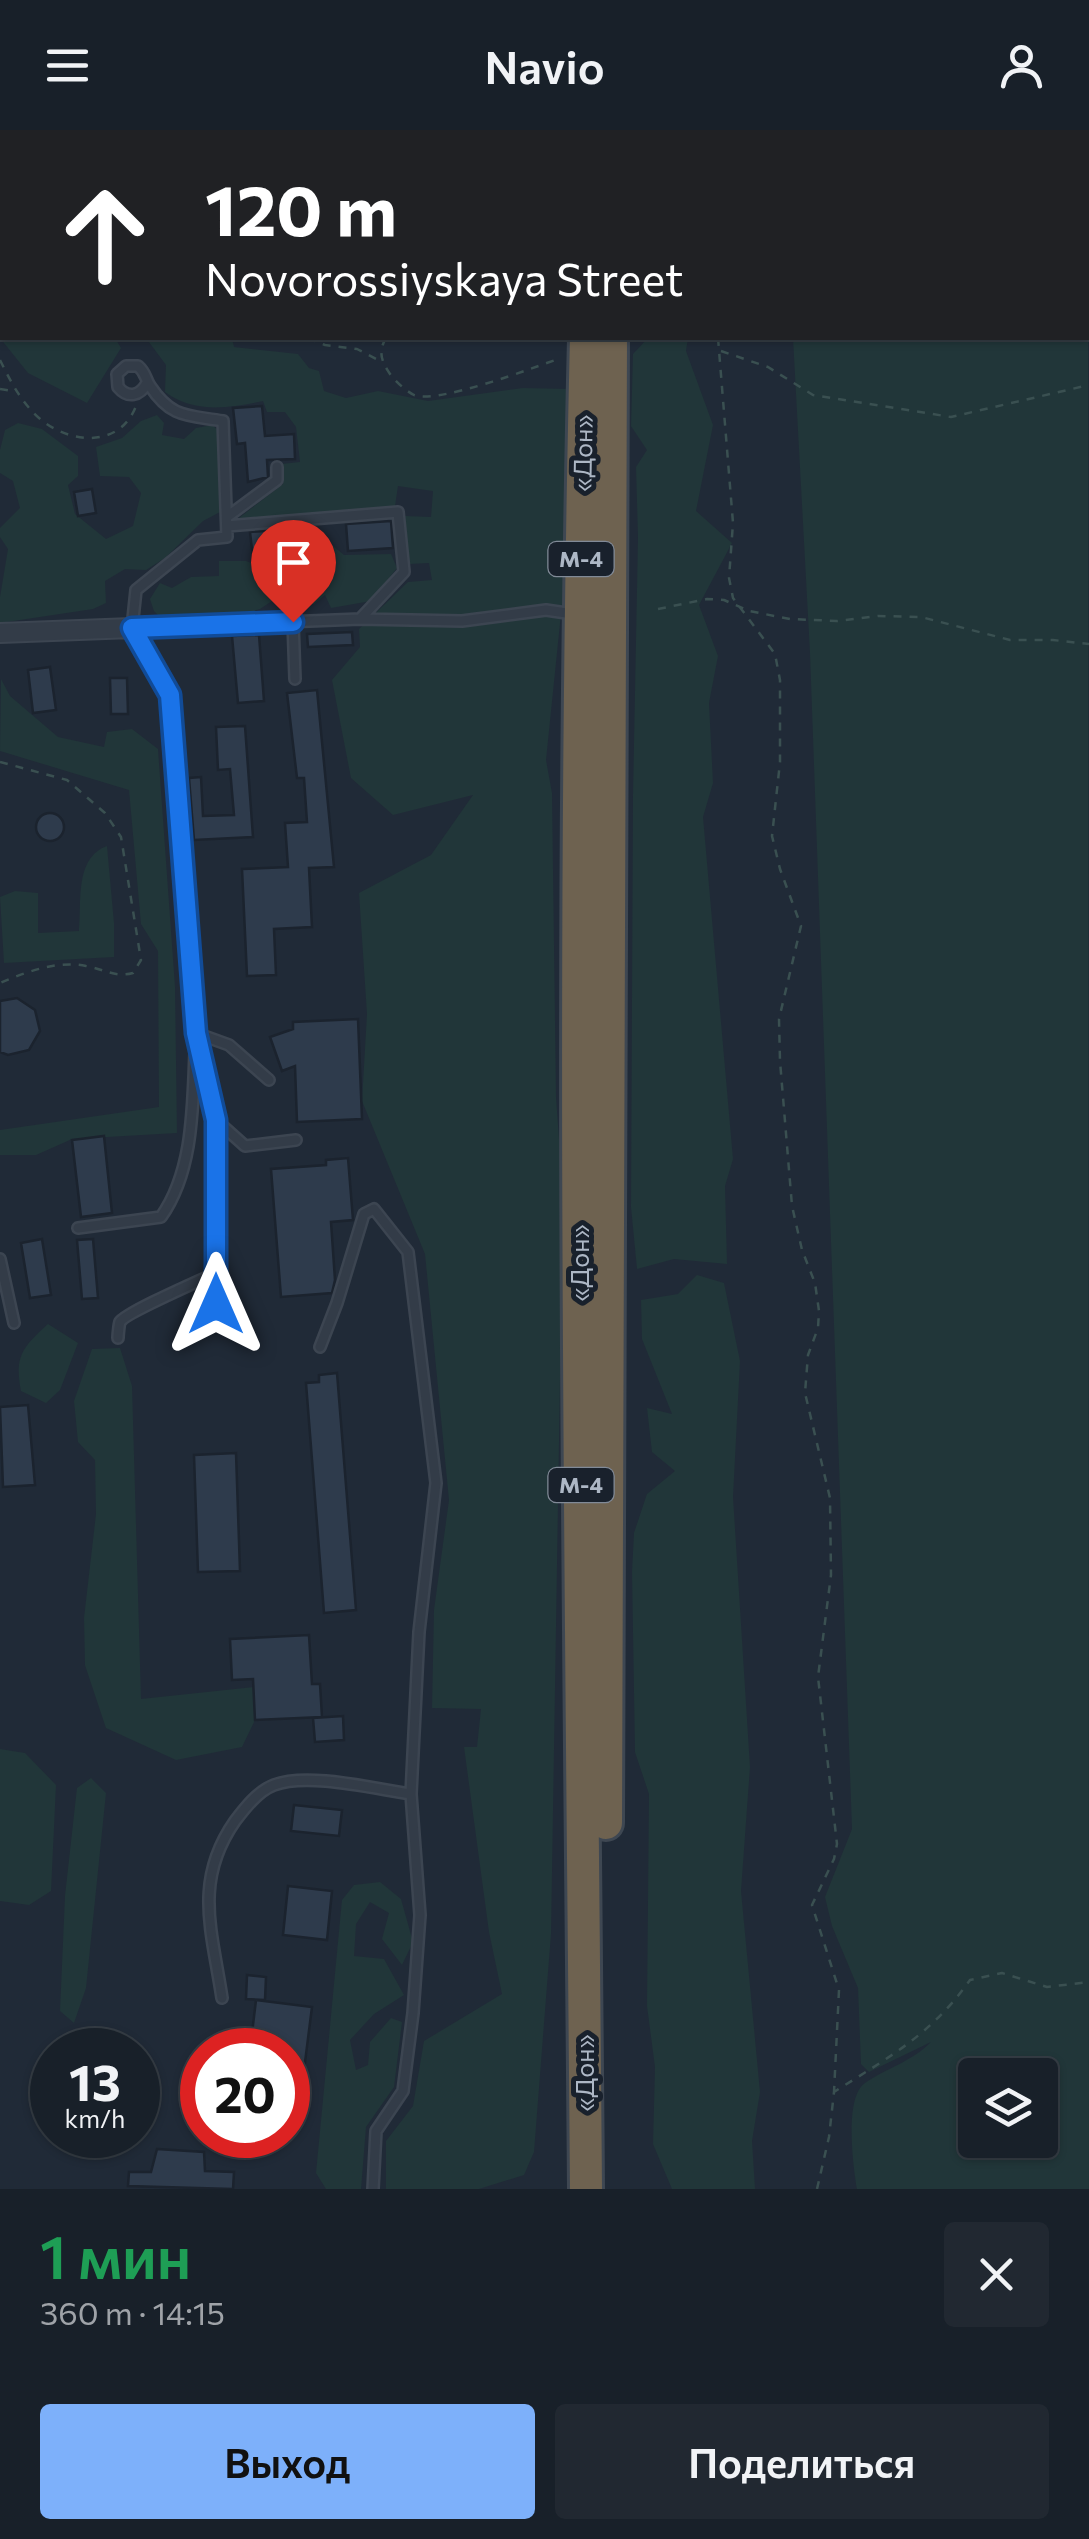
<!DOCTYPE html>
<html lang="ru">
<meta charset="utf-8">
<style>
body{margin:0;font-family:Commissioner,sans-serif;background:#212831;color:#f1f3f6;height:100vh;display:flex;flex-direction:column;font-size:38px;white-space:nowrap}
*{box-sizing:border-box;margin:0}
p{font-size:32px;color:#9fa3a8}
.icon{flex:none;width:55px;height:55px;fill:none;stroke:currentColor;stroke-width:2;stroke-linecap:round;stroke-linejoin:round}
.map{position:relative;height:2059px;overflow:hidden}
.panel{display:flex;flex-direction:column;background:#182029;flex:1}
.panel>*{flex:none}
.top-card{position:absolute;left:0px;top:0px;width:1090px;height:210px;box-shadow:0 2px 8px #0004,0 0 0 2px #363e46;background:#202124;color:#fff;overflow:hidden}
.fabs{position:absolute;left:958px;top:1928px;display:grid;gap:20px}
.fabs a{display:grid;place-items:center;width:100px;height:100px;border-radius:10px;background:#182029;box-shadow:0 2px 8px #0004,0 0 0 2px #363e46;font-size:50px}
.speed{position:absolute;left:30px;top:1898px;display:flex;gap:20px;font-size:50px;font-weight:700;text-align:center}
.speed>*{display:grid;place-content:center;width:130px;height:130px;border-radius:50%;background:#182029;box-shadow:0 2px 8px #0004,0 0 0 2px #363e46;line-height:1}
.speed small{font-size:25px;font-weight:400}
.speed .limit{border:15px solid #d22;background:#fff;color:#111}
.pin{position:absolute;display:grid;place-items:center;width:85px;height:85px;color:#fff;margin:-102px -42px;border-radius:50% 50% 50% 0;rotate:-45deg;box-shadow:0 0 10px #0007}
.pin .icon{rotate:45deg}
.me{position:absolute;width:110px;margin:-55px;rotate:0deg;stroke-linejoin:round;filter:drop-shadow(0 0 8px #0008)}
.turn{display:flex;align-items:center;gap:35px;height:210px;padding:0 40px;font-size:45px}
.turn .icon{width:130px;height:130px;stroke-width:2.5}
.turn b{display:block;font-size:70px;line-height:85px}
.round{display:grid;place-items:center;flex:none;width:105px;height:105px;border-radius:10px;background:#212831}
.head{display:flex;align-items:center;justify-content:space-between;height:170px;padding:0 40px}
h1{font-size:60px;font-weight:600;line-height:75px;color:#1e9e55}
.button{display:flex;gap:20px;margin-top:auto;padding:20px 40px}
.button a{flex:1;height:115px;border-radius:10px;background:#7db0fa;color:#111;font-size:40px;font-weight:600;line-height:115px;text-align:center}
.button a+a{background:#212831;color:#f1f3f6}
header{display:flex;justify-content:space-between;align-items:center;height:130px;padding:0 40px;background:#182029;font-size:45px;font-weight:600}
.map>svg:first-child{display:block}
</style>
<header><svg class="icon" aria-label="menu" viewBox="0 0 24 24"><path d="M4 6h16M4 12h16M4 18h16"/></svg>Navio<svg class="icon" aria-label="person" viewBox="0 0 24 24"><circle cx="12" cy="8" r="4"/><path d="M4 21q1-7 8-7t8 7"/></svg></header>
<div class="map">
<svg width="1089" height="2059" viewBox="0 0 1089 2059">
<rect width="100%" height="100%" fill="#202a37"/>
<!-- green -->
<path fill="#213639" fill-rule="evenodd" d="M783,0h274v2h-274z
M0,39l2,169h113l6,10 -34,55 -59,-30 -28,-35z
M1088,75l1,1984h-232c-4,-23 -13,-92 8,-106 22,-15 46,-21 66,-41l-62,30 -8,-8 -3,-76 -26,-62 -7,-29 27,-68 -42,-1176 -17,-315h295zM975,1945h65v65h-65z
M146,208h86l2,9 64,7 11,14 10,3 5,20 22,7 32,-7 50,10 95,-13 47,1 -4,176 -20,195 6,33 4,304 7,98 -12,739 -17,218 -10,23 -45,14h-93v-48l27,-35 11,-65 78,-47 -13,-62 -25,-185h13l4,-38 -49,-1 2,-98 15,-110 -24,-246 -63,-153 5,-87 -8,-121 72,-38 42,-60 -80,20 -42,-37 -19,-98 28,-33 -1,-18 49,-47 24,-2 -3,-17 -20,1 -4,-48 26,1 2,-26 -35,-5 -3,20 -160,15 48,-37 -1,-20 18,-2 -4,-35 -11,-15h-18l-4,-11c-34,7 -68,13 -98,-9l1,-27z
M648,208h40l-2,13 27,74 -17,86 36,32 -33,62 19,51 -9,47 4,80 -10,34 30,342 -8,27 2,78 -53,-5 -37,10 -6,-62 2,-412 5,-258 -2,-70 11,-17 -16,-24 2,-72z
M157,285l7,8 -2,12 22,4 12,-11 17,-3 6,7 1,80 -17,9 -38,37 -19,12 -21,-1 -20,12 1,22 -13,6 -93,14v-26l8,-48 -8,-12v-9l20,-20 -7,-27 -13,-8v-23l5,-20 13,-7 24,6 36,27v20l-10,9 7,29 31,25 27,-13 8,-33 -12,-16 -29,-1 -4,-29 26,-9 19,-17z
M332,415l12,10 47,-1 6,14 -26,33 -40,7 -6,-13 -11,9 -17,1 -13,-12 -24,16 -26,8 -21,-3 -24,6 -27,-1 -8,-8 -4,-12 10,-16 12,5 19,-11 28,-1v-15h27l15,6 33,-5 14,-12z
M1,549l9,17 48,41 46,10 3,-15 25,-3 26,20 17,238 2,146 -105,6 -36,16h-36v-25l159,-23 -1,-156 -17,-27 -12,-134 -129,-39z
M107,716l7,77v34l-110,6 -4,-66 15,-6 23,2v40l41,-2c3,-28 -5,-73 28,-85z
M697,1145l27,8 16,78 -7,136 17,270 -9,124 19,201 -8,49 3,48h-83l-19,-45 2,-77 -8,-61 2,-212 -14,-42 -3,-180 2,-39 13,-39 28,-23 -23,-19 -5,-44 25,6 -30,-75 -1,-39 37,-6z
M48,1194l30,19 -18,47 -14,13 -25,-12c-7,-35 2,-44 27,-67z
M120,1218l12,38 9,313 113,-12 1,33 -13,27 -66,13 -70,-32 -21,-63 -1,-47 12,-104 -1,-54 -17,-18 -4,-41 18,-52z
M0,1619l25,4 31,32 -5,106 -22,14 -29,-4z
M91,1648l15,15 -20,195 -12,35 -14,-12 5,-115 12,-108z
M380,1752l21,17 12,43 -11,23 -20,-26 7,-26 -19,-11 -14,22 -2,32 30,3 20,36 -30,19 -24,26 6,30 12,-5 2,-23 21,-24 11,4 -8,65 -28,40 -5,62h-35l-10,-16 26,-273 12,-15z"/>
<!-- building -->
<path fill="#2e3b4c" stroke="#1b232e" stroke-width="2.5" d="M262,276l3,30 29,-2 1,25 -28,1 1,17 -20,5 -3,-39 -8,1 -4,-36z
M92,359l4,24 -18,3 -4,-24z
M391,391l2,27 -45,3 -2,-27z
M294,399l2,26 -43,4 -3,-27z
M352,502l1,13 -45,2 -1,-13z
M259,505l5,66 -26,2 -6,-67z
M50,537l6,43 -23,3 -5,-43z
M110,548h17l1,36h-17z
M317,560l17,177 -25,1 3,59 -38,2 2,46 -29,1 -5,-107 46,-2 -3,-44 22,-1 -3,-44h-7l-10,-85z
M245,596l8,111 -59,3 -5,-62 12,-1 2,39 31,-1 -4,-46 -12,1 -2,-43z
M36 697a14 14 0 1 1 28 0a14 14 0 1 1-28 0Z
M17,868l18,12 5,21 -11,19 -21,5 -8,-3v-51z
M358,889l4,100 -65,3 -2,-56 -13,5 -12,-34 23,-8v-7z
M104,1006l8,77 -31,4 -9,-77z
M348,1028l5,62 -22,2 4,58 -3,13 -51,4 -10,-128 55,-4v-5z
M42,1109l9,56 -21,3 -9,-55z
M93,1109l5,59 -16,1 -5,-59z
M337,1243l19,237 -32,3 -18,-230 13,-1v-7z
M28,1275l7,80 -32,2 -3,-80z
M236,1323l4,118 -42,1 -4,-117z
M309,1505l3,49h8l2,33 -67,3 -2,-41 -21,1 -2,-41z
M343,1586l1,24 -29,2 -2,-24z
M294,1675l48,5 -3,26 -48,-5z
M288,1756l44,5 -5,49 -44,-5z
M247,1845l19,2 -1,23 -19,-1z
M256,1870l56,7 -9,71 -15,-1v-27h-38z
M157,2019l47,3 1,19 29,1 -1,17 -105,-3 1,-14h22z"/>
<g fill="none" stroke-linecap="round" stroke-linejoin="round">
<!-- lane casing -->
<g stroke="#3c4551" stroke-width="14">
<path id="lane" d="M113,0v2
M396,2v-2
M147,253c-7,13 -19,16 -29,4l-1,-13 9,-8h12c8,7 7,12 12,20 22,33 38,29 73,35l4,116 -29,3 -62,50 -4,38 228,-9 102,2 84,-11 27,4
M227,387l50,-37v-13
M227,396l171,-14 6,60 -44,47
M293,492l2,57
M196,903l33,12 40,35
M199,916l17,74v185
M216,990l29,26 51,-6
M78,1098l83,-11c36,-51 31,-123 35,-184
M0,1129l14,64
M118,1208c0,-2 1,-14 2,-16 5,-9 81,-42 96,-49
M320,1217l17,-44 27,-89 10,-5 34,43 28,231 -17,149 -8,162 9,121 -7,98 -10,78 -27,40 -3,58
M222,1868c-10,-67 -29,-117 13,-177 10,-13 23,-30 39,-36 34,-13 101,4 137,9"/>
</g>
<!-- street casing -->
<g stroke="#3c4551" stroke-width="22">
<path id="street" d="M0,503l132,-5 38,67 26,338"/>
</g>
<!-- highway casing -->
<g stroke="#3e4752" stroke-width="38">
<path id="highway" d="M590,0v2
M613,2v-2
M606,1693l5,-1485
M586,2059c-5,-617 -15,-1235 0,-1851"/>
</g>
<!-- path -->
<path stroke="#3a5051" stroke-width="2.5" stroke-dasharray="8 8" stroke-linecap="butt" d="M1063,0v2
M499,2v-2
M729,2l2,-2
M1088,65l1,3
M308,208l17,7 32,4 23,12
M386,208c-8,13 -5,23 4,36 5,7 16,17 24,21 25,9 118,-27 147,-37
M718,208l15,185 -4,55 4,20 42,56 5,26v82l-8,74 8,33 21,57 -22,93 1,42 12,145 10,44 13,33 4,28 -1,17 -10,27 -3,38 25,105 1,77 -13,102 19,167 -3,15 -22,46 27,85 -5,102
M721,221l47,16 45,28 138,22 138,-32
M0,230c11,22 21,42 39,58 31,27 81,30 97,-12
M0,259l13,2
M658,479l49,-10 17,1 25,11 41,8 47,2 41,-5 43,1 89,23h43l36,4
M0,632l67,18 38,33 16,24 20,123 -8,13c-18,5 -29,-4 -47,-7 -29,-6 -60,6 -86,17
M817,2059l12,-52 5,-45c55,-35 97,-57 136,-112l32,-7 45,14 42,-5"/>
<!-- lane -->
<use href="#lane" stroke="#333c48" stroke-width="9"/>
<!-- street -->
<use href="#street" stroke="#333c48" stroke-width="18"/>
<!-- highway -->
<use href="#highway" stroke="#6e6250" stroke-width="32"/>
</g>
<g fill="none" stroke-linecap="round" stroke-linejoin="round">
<!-- route casing -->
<g stroke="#114b97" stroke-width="25">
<path id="route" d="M216,1174v-184l-20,-87 -26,-338 -38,-67 161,-6"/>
</g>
<!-- route -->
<use href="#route" stroke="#1a73e8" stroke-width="18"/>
</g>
<g text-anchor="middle" stroke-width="10" stroke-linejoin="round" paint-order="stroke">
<!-- shield labels -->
<g fill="#19212c" stroke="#818a97" stroke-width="2.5">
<rect x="548.5" y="412" width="65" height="34" rx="8"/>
<rect x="548.5" y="1338" width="65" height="34" rx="8"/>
</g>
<g font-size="22" font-weight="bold" fill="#adb7c5">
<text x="581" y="437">М-4</text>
<text x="581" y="1363">М-4</text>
</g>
<!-- street labels -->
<g font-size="25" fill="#adb7c5" stroke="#19212c">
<text transform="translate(583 323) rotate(-89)" y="9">«Дон»</text>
<text transform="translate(580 1133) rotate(-90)" y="9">«Дон»</text>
<text transform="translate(585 1943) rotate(-90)" y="9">«Дон»</text>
</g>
</g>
</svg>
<div class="fabs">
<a><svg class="icon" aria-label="layers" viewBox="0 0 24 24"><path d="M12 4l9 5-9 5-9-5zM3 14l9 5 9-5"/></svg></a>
</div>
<div class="speed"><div>13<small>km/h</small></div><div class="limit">20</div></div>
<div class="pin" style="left:293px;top:492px;background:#d93025"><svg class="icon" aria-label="arrive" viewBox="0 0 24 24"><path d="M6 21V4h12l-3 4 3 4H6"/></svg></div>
<svg class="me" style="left:216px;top:1174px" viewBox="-20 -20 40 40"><path d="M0-17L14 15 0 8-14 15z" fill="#1a73e8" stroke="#fff" stroke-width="4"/></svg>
<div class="top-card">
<div class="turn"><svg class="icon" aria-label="ahead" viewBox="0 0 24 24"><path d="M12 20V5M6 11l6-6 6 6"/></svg><div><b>120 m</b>Novorossiyskaya Street</div></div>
</div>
</div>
<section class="panel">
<div class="head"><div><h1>1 мин</h1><p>360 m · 14:15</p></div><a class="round"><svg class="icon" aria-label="close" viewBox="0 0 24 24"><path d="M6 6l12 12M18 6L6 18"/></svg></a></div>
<div class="button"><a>Выход</a><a>Поделиться</a></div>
</section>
